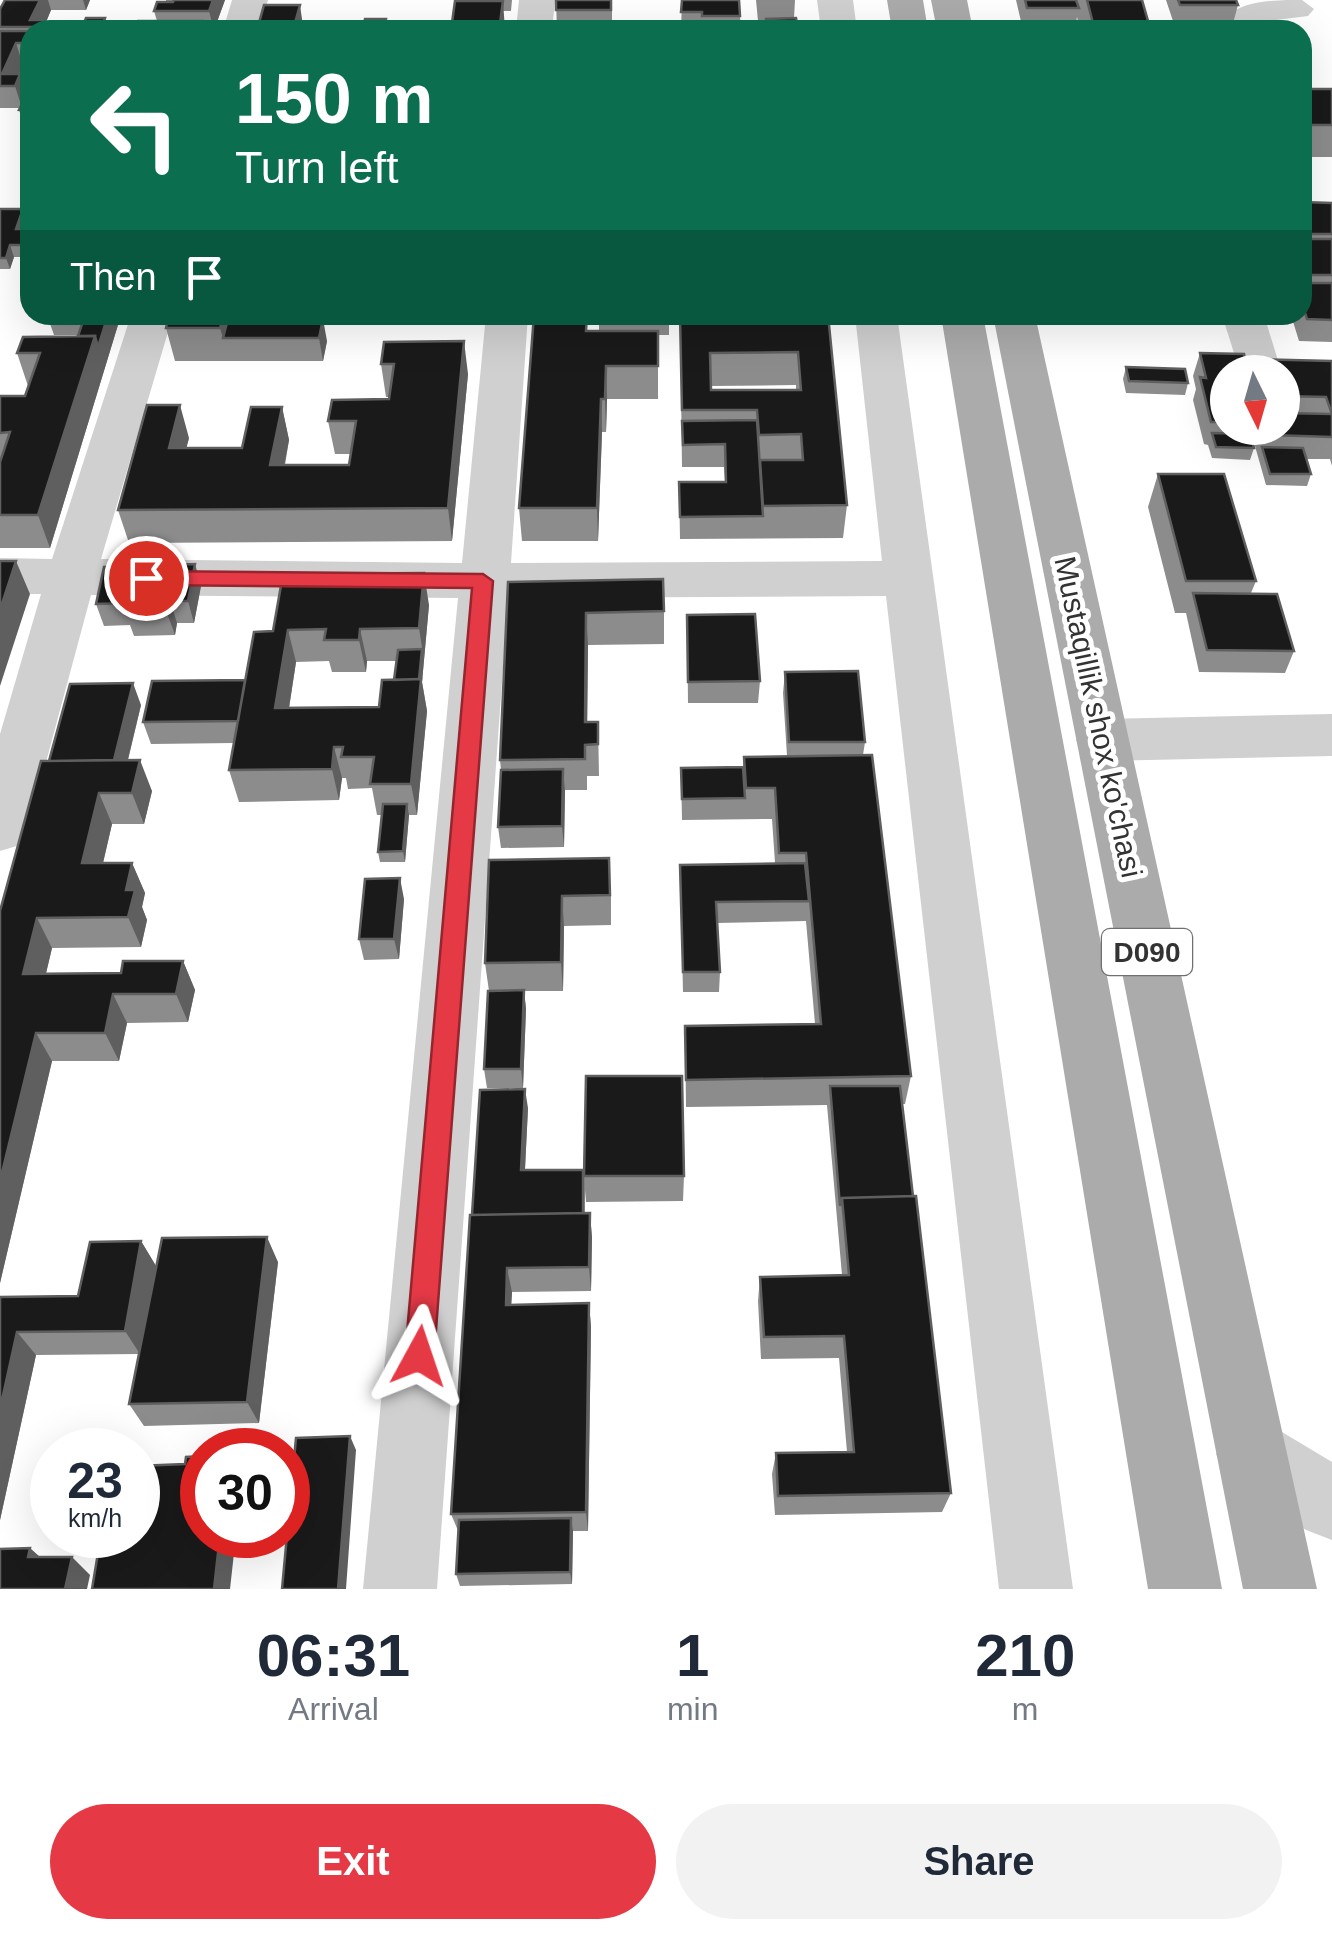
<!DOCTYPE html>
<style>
body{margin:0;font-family:Arial,sans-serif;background:#f2f2f3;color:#1f2937;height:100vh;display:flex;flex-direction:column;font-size:38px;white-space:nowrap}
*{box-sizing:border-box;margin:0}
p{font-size:32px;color:#747a83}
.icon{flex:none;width:55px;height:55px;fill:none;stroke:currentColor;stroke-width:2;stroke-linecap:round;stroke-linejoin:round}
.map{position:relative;height:1589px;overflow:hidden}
.panel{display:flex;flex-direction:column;background:#fff;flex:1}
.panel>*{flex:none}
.guide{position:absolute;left:20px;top:20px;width:1292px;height:305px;border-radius:30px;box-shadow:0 10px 40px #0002;background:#0b6e4f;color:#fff;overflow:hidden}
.needle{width:65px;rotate:175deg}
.controls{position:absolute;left:1210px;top:355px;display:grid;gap:20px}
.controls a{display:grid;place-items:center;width:90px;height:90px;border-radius:50%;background:#fff;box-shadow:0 10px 40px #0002;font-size:50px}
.speed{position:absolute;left:30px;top:1428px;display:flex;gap:20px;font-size:50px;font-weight:700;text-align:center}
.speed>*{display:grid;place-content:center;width:130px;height:130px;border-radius:50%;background:#fff;box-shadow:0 10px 40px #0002;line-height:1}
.speed small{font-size:25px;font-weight:400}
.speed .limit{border:15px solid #d22;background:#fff;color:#111}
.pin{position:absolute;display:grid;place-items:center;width:85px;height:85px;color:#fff;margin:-42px;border:5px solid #fff;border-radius:50%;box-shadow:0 2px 10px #0007}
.me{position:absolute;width:110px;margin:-55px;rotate:5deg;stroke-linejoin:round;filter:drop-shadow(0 0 8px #0008)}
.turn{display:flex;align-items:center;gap:35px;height:210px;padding:0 50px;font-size:45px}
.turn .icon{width:130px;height:130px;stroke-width:2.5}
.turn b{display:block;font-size:70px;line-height:85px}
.then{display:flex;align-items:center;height:95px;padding:0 50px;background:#0003;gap:20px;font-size:38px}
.eta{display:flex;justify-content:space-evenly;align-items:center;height:170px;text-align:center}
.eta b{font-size:60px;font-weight:700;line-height:70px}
.cta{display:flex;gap:20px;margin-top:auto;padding:20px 50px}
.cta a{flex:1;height:115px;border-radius:60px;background:#e63946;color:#fff;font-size:40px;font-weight:700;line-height:115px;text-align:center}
.cta a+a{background:#f2f2f3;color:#1f2937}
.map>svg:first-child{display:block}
</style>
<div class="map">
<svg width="1332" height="1589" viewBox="0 0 1332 1589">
<rect width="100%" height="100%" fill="#fff"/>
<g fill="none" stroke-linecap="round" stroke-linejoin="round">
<!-- minor -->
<path fill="#d0d0d0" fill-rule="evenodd" d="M232,0h36l-9,30h-36z
M519,0h36l-3,30h-36z
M817,0h36l4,30h-36z
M1302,0l12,9 -6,7 -47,6 3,8h-36l-4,-11c17,-19 51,-19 78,-19z
M131,315h42l-72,244 361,4 24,-248h42l-17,248 371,-2 -27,-246h42l176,1274h-74l-113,-993 -378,2 -71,991h-74l95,-991 -367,-3 -63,234 -8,16 -20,6v-117l41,-140h-41v-36l52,1z
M1222,315h42l15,49 -5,8h-34z
M1332,714v42l-229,5 -19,-6 -8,-15 8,-15 19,-6z
M1252,1418l25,11 55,33v78l-26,-10 -79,-51 -11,-25 11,-25z"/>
<!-- major -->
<path fill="#ababab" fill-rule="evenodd" d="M887,0h36l5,30h-36z
M931,0h36l6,30h-36z
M941,315h42l239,1274h-74z
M993,315h42l282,1274h-74z"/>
</g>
<!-- wall -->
<path fill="#8c8c8c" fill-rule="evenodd" d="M5,0h85l-4,10h-35l-5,12 2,8h-18v35h-7l-4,9 8,22 -2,4h5v22h-7l-4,-12 1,-2h-20v-99z
M166,0h59l-11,30h-80l23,-9 -3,-10 12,-9z
M463,0h49l-1,11h-8z
M556,0h56v30h-55z
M682,0l58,16 1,14h-60z
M756,0h39l-1,18 4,12h-33l1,-9h-8z
M1016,0h126l8,28v2h-70l-3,-13 -2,13h-52z
M1166,0h70l2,5 -6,22h-57z
M1302,89h30v68h-30z
M1302,202l30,1v139l-33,-1 -8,-26h11z
M0,209h23l4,11 -3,9h6v28h-16l-4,12h-10z
M47,315h74l-71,233h-50v-152h25l3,-10 -11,-33 61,-18h-24z
M255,315l1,4 71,22 -4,20h-148l-9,-33z
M587,315v16h12v-16h70v20h-11v64h-51l-1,33h-4l-4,109h-76l-3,-33z
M680,315h148l19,190 -4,33 -163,1 -1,-57h46l-1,-15h-42zM796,385v5h-85v-4z
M384,342l84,32 -16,167 -323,2 -11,-33 71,-72 -3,10h56l40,-41 7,33 -4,25h64l1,-11h-15l-7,-33 61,-22 1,-2h-4l-5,-33z
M1200,353l45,6 87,2v105l-2,-7h-23l4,15 -4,12 -41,-1 -11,-39 -2,-1 1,3 -4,12 -38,-2 -4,-13 -4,-1 -11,-44 3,-11 -3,-13zM1228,372h54v56h-54z
M1126,367l62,16 -3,12 -59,-2 -3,-14z
M1158,474l98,107 -5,12 43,58 -9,22 -86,-1 -13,-59h-11l-27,-106z
M508,582l156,29v33l-76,1 -1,77h11l1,54h-12v14h-22l-1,57 -63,1 -3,-21 3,-57 -1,-10z
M201,586l-7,37h-17l-2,12 -41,1 -4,-11 -26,1 -8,-22z
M429,605l-7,77 5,29 -10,104h-8l-4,47h-25l-2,-10 3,-37h-4l-5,-27 -24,1 -2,-11h-4l-3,22 -100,2 -10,-32 5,-27 -83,1 -8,-22 102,-42 28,-49zM329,661l3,11h34l1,-11h29l-2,19 -15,27 -90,1 7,-46z
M687,615l73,66 -2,22h-70z
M785,672l80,70 -2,13 48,321 -6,28h-3l49,389 -9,19 -167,3 -3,-41 4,-21 71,-1 -8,-94 -78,1 -3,-58 2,-24 82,-2 -15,-170 -141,2 -1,-81 130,-2 -9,-103 -89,2 3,49 -1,20h-36l-3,-127 95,-2 -3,-44 -90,1 -1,-52 62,-1 1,-10 43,-1 -4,-63z
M141,705l-13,55 24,31 -8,33h-32l-9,39h29l13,30 -3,14 5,13 -6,27 -89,1 -6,25h75l62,-12 12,29 -7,32 -61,1 -8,38h-67l-52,222v-372l49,-150z
M489,860l122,28v37l-47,1 -1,65h-39l2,18 -3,79h-36l-3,-19 5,-78 -4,-28z
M404,899l-5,60 -35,1 -5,-21z
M528,1108l-3,62 159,6 -1,25 -97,1 -1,-12v23h5l2,25 -1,53 -79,1 -1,13 78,-2 2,24 -3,204h-15l-1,53 -112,2 -4,-12 3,-41 -8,-19 21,-299z
M141,1241l15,25 122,-4 -19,161 -115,3 -15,-22 10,-50 -103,1 -36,165v-223l78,-1z"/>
<!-- shaded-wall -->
<path fill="#5f5f5f" d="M40,0h8l3,10 -5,12 2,8h-5l-1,-3 -12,-7z
M83,0h7l-4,10z
M213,0h12l-11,30 -5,-19z
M503,1l2,29h-6z
M300,5l3,21 -1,4h-9z
M105,18l3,12h-7z
M16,43l7,22 -9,21 -12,-12z
M20,74l7,22 -5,12 -7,-22z
M23,209l4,11 -8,21 -3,-12z
M10,245l4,12 -4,12 -4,-11z
M108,315h13l-71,233 -12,-33 57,-179z
M224,315h15l-16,23 -3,-10z
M323,319l4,22 -4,20 -4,-23z
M464,341l4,33 -16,167 -4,-33z
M606,366l1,33 -1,33 -1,-33z
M601,399l1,33 -4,109 -1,-33z
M180,405l9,33 -11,43 -9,-33z
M282,407l7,33 -11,58 -8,-33z
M16,561l14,33 -30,92v-76z
M195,564l6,22 -7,37 -6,-22z
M424,573l5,32 -5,55 -5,-32z
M170,601l7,22 -2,12 -8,-22z
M586,613l2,32 -1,99 -2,-22z
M360,629l7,32 -1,11 -7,-32z
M288,630l8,32 -12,78 -9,-32z
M422,649l2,11 -2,22 5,29 -10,104 -6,-31z
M133,683l8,22 -21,87 -8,-22z
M334,747l8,31 -3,22 -7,-31z
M140,760l12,31 -8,33 -12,-31z
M563,769l2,22 -1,56 -2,-21z
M99,793l13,31 -16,69 -14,-30z
M407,804l2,11 -4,47 -2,-11z
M132,863l13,30 -3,14 5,13 -6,27 -13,-30 -2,-27z
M400,878l4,21 -5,60 -5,-20z
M562,896l2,30 -1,65 -2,-29z
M37,918l15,30 -13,55 -16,-29z
M183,961l12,29 -7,32 -12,-28z
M524,990l2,19 -3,79 -2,-19z
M113,994l14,29 -8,38 -14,-28z
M36,1033l16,28 -52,222v-102z
M525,1089l3,19 -4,80 -3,-18z
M590,1213l2,25 -1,53 -2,-24z
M267,1237l11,25 -19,161 -12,-21z
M141,1241l15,25 -16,88 -15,-23z
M507,1268l5,24 -2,36 -4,-23z
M589,1303l2,24 -3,204 -2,-19z
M17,1332l19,23 -36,165v-111z
M350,1436l6,14 -10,139h-8z
M571,1518l2,13 -1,53 -2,-12z
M220,1535h16l-6,54h-16z
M30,1548l20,18 -22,-9z
M72,1557l18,18 -3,14h-22z"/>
<!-- building -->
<path fill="#1a1a1a" stroke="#5f5f5f" stroke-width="2.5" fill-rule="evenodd" d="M5,0h35l-10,20h15l-3,7h-42v-18z
M174,0h39l-4,11h-55l3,-9h16z
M556,0h55v10h-55z
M682,0h57l1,16h-38v-4h-21z
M1025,0h51l3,8h-52z
M1087,0h55l8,28 -56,-1z
M1178,0h58l2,5h-58z
M455,1h48l-4,29h-48z
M264,5h36l-7,25h-36z
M86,18h19l-4,12h-20z
M796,18l2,12h-31l-1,-11z
M365,19h21l-2,11h-21z
M138,21h64l-3,9h-65z
M615,24l50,3v3h-50z
M740,26l1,4h-50v-3z
M0,31h30v12h-14l-14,31h18l-5,12h-15z
M1302,89h30v36h-30z
M24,100h6v11l-11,-1z
M1302,202l30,1v31h-30z
M0,209h23l-7,20h14v16h-20l-4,13h-6z
M1302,239h30v36h-30z
M1302,283h30v37l-25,-1 -5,-15z
M85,315h23l-10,32 -3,-11h-17z
M169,315h55l-4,13h-54z
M229,315h25l-1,4h70l-4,19h-96z
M534,315h53l-1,16h72v35h-52l-1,33h-4l-4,109h-78z
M680,315h148l19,190 -84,1 -3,-46h43l-2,-26 -42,1 -2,-25h-75zM798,352l3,38h-90l-1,-37z
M95,336l-57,179h-38v-53l10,-30 -10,1v-37h25l15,-43h-23l6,-16z
M464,341l-16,167 -330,2 29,-105h33l-11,43h73l9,-41h31l-12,58h79l7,-44h-28l4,-21 57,-1 5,-35h-13l3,-22z
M1200,353l44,1 1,5 87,2v76l-66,-2 -2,-7h18v-15l50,1 -6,-17 -44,-1v-24h-54v50h-17l-11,-45 6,1z
M1126,367l59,2 3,14 -59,-2z
M757,420l6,96 -83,1 -1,-35h47l-1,-38 -42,1 -1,-24z
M1212,433l38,1 4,14 -38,-1z
M1262,447l41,1 8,26h-41z
M1158,474h66l32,107h-70z
M0,561h16l-16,49z
M195,564l-7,37h-18l-3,12 -41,1 3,-11 -33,1 8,-37z
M424,573l-5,55 -59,1 -1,11h-35l2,-11 -38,1 -13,78 104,-1 3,-27 39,-1 -10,105h-41l4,-27h-33l2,-10h-9l-2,22 -103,1 25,-138 19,-1 10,-57z
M663,579l1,32 -78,2 -1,109h13v22l-13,1v14l-85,1 8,-178z
M1193,593l84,1 17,57 -87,-1z
M755,614l5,67 -72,1 -1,-67z
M422,649l-3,30 -25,1 4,-30z
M858,671l7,71h-76l-4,-70z
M245,680l-7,41 -95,1 9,-41z
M133,683l-19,77 -65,1 21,-77z
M872,755l39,321 -225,4 -1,-54 136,-2 -15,-171h-27l-4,-65h-29l-2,-31z
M140,760l-8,33h-33l-17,70h50l-6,27h9l-7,27 -91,1 -14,56 98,-1 2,-12h60l-7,33h-63l-8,39h-69l-36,148v-270l41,-150z
M743,767l2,31 -63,1 -1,-31z
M563,769l-1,57 -64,1 3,-57z
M383,804h24l-4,47 -25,1z
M609,858l1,37 -48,1 -1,66 -76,1 4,-103z
M805,863l4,38 -93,1 4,70h-37l-3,-107z
M400,878l-6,61h-35l6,-60z
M524,990l-3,79h-37l4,-78z
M586,1076h96l2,100h-100z
M830,1086h70l13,110 -71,2 -2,8z
M525,1089l-4,81h62v43l-111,2 8,-125z
M916,1196l35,297 -173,3 -2,-43 78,-1 -10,-116 -80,1 -4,-60 89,-2 -7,-77z
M590,1213l-1,54 -82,1 -1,37 83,-2 -3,209 -135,2 19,-299z
M267,1237l-20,165 -118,2 33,-166z
M141,1241l-16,90 -108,1 -17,77v-112l78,-1 12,-54z
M350,1436l-12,153h-56l14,-151z
M202,1456v79h18l-6,54h-122l9,-54h37v-69l47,-2 1,-7z
M571,1518l-1,54 -114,2 3,-54z
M30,1548l-2,9h44l-7,32h-65v-40z"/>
<!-- route -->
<path fill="#e63946" stroke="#96252e" stroke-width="2.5" d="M146,571l337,3 10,7 -59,775 -5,11 -10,4 -10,-4 -4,-11 67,-768 -326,-3 -11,-7z"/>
<g text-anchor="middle" stroke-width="10" stroke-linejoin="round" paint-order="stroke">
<!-- shield labels -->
<rect fill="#fff" stroke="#707070" stroke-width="2.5" x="1102" y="929" width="90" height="46" rx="8"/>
<g font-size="28" font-weight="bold" fill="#333">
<text x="1147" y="962">D090</text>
</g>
<!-- street labels -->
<g font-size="30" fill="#333" stroke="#fff">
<text transform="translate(1098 717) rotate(78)" y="10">Mustaqillik shox ko'chasi</text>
</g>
</g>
</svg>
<div class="controls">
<a><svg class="needle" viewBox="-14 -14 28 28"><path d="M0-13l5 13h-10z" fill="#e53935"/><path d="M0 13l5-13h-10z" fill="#747a83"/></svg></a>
</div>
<div class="speed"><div>23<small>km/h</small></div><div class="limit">30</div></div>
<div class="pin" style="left:146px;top:578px;background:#d93025"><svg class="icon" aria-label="arrive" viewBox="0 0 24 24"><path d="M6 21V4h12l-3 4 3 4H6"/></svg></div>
<svg class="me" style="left:419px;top:1356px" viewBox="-20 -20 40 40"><path d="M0-17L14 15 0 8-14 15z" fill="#e63946" stroke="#fff" stroke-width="4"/></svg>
<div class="guide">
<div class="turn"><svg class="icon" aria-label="left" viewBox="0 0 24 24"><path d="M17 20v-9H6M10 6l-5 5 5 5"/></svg><div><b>150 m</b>Turn left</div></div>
<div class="then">Then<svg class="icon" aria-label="arrive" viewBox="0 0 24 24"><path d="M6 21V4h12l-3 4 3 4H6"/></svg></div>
</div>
</div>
<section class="panel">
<div class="eta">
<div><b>06:31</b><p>Arrival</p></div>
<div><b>1</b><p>min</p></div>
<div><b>210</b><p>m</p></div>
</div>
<div class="cta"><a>Exit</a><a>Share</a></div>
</section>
